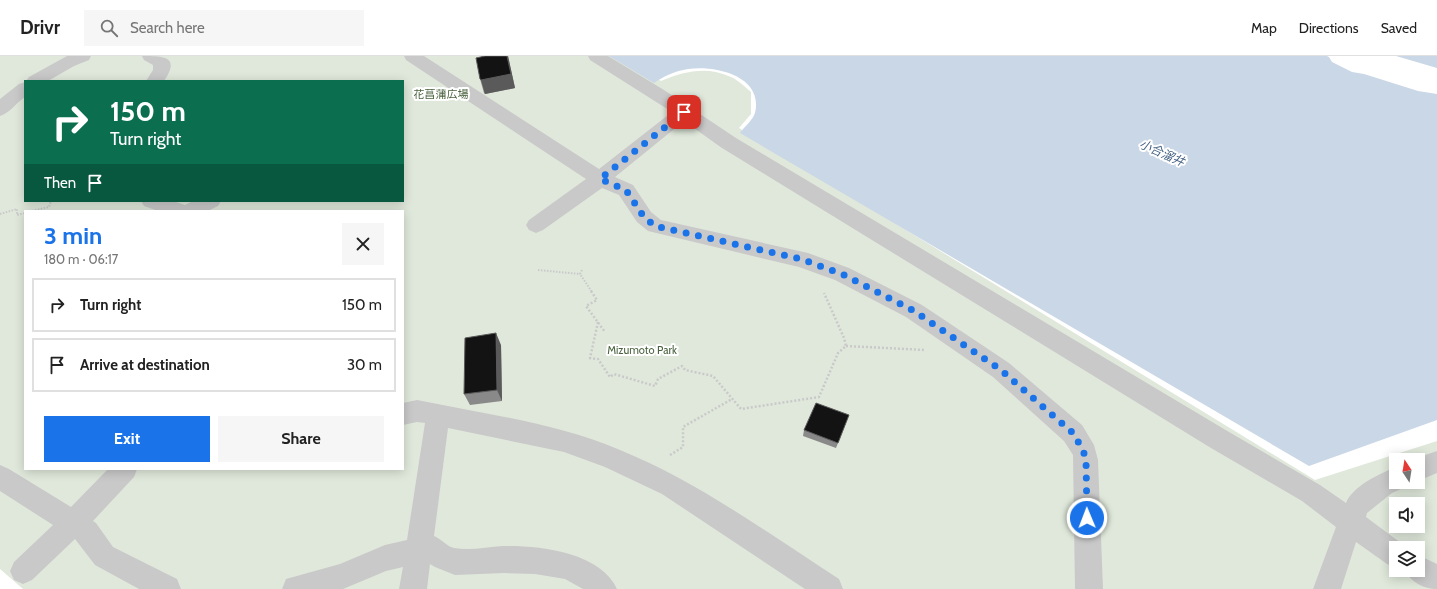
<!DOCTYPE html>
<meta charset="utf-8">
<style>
body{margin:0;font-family:Cabin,"Noto Sans JP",sans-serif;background:#f6f6f6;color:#222;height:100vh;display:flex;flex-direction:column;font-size:15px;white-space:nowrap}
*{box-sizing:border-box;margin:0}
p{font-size:13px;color:#767676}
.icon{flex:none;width:22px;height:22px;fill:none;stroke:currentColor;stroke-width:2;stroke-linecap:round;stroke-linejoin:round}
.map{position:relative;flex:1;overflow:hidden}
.details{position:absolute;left:24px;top:154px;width:380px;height:260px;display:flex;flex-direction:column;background:#fff;border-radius:0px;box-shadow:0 2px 10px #0003}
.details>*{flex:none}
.hud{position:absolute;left:24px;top:24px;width:380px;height:122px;border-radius:0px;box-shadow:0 2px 10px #0003;background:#0b6e4f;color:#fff;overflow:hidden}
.needle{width:26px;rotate:348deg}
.buttons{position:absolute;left:1389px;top:397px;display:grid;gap:8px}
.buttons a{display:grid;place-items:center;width:36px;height:36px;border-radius:0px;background:#fff;box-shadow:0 2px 10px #0003;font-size:20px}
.pin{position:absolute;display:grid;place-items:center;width:34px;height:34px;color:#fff;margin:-17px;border-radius:8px;box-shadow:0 2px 6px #0006}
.me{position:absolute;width:44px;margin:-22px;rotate:359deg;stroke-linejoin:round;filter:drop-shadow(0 0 3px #0008)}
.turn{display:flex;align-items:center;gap:14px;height:84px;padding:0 20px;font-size:18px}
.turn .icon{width:52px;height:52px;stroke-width:2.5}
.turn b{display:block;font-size:28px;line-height:34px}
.then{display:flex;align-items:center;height:38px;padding:0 20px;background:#0003;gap:8px;font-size:15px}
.round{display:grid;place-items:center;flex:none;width:42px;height:42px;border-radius:0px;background:#f6f6f6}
.summary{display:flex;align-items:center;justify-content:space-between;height:68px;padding:0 20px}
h1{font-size:24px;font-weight:700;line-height:30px;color:#1a73e8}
.cta{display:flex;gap:8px;margin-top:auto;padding:8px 20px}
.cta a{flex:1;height:46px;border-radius:0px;background:#1a73e8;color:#fff;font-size:16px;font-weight:700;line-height:46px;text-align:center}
.cta a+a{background:#f6f6f6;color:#222}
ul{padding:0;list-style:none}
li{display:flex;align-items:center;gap:12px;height:54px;margin:0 8px 6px;padding:0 12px;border:2px solid #e0e0e0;border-radius:0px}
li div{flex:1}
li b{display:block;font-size:15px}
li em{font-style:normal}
header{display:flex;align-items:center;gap:24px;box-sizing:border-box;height:56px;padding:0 20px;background:#fff;border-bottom:1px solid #e0e0e0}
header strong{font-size:19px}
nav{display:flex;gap:22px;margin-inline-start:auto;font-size:14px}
.search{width:280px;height:36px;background:#f6f6f6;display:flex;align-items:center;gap:10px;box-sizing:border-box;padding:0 14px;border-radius:0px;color:#767676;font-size:15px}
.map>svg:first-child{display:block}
</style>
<header>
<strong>Drivr</strong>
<div class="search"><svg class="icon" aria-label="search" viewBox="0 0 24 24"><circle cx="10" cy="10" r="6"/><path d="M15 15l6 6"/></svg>Search here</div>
<nav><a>Map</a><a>Directions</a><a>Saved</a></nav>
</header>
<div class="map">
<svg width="1437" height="533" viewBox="0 0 1437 533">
<rect width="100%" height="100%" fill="#fff"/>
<!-- green -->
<path fill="#e0e8db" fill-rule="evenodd" d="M0,0h620l41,25c24,-10 46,-15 70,-4 7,3 14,10 20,15v22l-12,14 576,352 122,-39v148h-1414l-23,-20zM25,25h378v120h-378zM25,155h378v258h-378zM1396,404h22v22h-22zM1396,448h22v22h-22zM1396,492h22v22h-22z"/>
<!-- water -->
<path fill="#c9d7e6" d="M609,0h718l2,1 3,5 20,10 12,2 54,17 19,3v326l-128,46 -569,-333c4,-6 13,-13 15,-20 9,-37 -40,-48 -67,-44 -13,2 -24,7 -34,14z
M1396,0h41v12z"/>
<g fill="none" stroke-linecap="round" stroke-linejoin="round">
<!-- path-far1 -->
<path stroke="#c9c9c9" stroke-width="2" stroke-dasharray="1.5 1.5" stroke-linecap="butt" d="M32,155l17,-4 2,-6
M0,158l17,-5v6l8,-2
M538,214l42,4
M582,214l-2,4 12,18"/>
<!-- path -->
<path stroke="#c9c9c9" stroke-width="2.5" stroke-dasharray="2 2" stroke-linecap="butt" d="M591,235l6,9 -11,6 19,26
M598,266l-8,36 8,1 12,18 4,-3 41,12 3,-7 24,-13 3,4 28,6 28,33 78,-12 19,-44 8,-7 -2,-8 -20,-45
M846,290l79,4
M670,399l13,-8v-20l49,-28"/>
<!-- minor -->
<path fill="#c9c9c9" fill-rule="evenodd" d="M67,0h24l-2,4 -15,6 -26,15h-22l3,-4z
M142,0c21,0 39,0 22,25h-18l7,-11v-5l-9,-5z
M404,0h20l175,113 73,-57 -82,-52 -2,-4h20l56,34 72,48 493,294 91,53 26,18c7,-17 33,-29 50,-36v15h11l-2,5 -13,6 -25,20 -1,4 39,29 1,2h-10v20l-9,-4 -31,-22 -15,47h-28l23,-62 -34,-26 -91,-53 -489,-300 -38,-27 -69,56 18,8 18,27 10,8 147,33 41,15 73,37 87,58 73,62 12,20 4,15 5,129h-28l-2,-134 -9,-14 -71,-64 -87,-60 -71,-37 -36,-13 -151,-36 -11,-9 -18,-27 -17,-7 -59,42 -7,3 -7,-3 -3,-5 3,-5 57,-41 -180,-119z
M25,26v15c-9,6 -15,16 -25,19v-17l19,-15z
M141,145h32l12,4 8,-4h28l-3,5 -10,5h-50l-14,-5z
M417,344c68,14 139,23 203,50 77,31 149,84 219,129l4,10h-38l-143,-95 -57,-27 -41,-15 -116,-24 -14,108c7,3 14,11 20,12 16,3 33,-1 49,-2 35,-1 98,6 114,43h-34l-18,-10 -30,-5 -31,-1 -49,2 -20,-8 -5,-3 -3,25h-28l4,-22 -17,4 -43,18h-61l4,-10 54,-15 45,-19 22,-5 18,-117 -8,-1 -14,3v-22z
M1437,395v22l-19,8v-21h-7z
M0,409l9,4 62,38 37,-38h29l-3,8 -41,44 3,2 17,24 64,32 4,10h-42l-44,-24 -20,-26 -43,41 -9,4 -9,-4 -4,-9 4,-9 39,-37 -53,-34z
M1418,499l19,9v25c-13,0 -27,-7 -32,-19h13z"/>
</g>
<!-- wall -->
<path fill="#898989" d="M508,0l7,32 -30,6 -1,-1 -4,-14z
M501,289l1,56 -32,4 -6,-11z
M849,359l-13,33 -33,-12 1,-6z"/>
<!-- shaded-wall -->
<path fill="#5a5a5a" d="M508,0l7,32 -30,6 -4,-14z
M496,277l5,12 1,56 -5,-11z"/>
<!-- building -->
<path fill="#131313" stroke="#5a5a5a" d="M485,0h22l4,18 -30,6 -1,-1 -4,-21z
M496,277l1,57 -33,4 1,-56z
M816,347l33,12 -11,28 -34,-13z"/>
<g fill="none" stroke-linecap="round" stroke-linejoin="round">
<!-- route -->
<path stroke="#1a73e8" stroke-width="7" stroke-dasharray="0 12.6" d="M684,56l-84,67 26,11 18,27 11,9 146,33 41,15 72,37 87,59 72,63c5,9 11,17 13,27l1,58"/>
</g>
<g text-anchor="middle" stroke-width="4" stroke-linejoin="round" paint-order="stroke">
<!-- park labels -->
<g font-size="11" fill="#4a623f" stroke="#fff">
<text x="441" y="42">花菖蒲広場</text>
<text x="642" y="298">Mizumoto Park</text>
</g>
<!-- water labels -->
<g font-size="12" font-style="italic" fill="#456284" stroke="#fff">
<text transform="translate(1162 97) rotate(24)" y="4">小合溜井</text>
</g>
</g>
</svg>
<div class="buttons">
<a><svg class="needle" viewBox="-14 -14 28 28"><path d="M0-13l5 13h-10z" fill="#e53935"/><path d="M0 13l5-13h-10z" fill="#767676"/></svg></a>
<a><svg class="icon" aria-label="sound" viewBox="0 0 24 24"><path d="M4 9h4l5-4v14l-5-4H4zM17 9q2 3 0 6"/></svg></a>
<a><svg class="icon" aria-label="layers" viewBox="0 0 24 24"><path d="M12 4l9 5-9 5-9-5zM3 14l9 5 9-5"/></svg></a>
</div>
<div class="pin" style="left:684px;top:56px;background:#d93025"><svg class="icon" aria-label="arrive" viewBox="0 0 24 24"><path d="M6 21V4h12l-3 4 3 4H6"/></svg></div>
<svg class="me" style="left:1087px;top:462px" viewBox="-20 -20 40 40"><circle r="17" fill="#1a73e8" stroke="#fff" stroke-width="3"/><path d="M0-11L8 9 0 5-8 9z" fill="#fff"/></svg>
<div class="hud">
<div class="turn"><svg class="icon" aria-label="right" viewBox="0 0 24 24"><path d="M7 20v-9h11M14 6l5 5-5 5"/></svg><div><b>150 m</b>Turn right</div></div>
<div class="then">Then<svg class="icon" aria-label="arrive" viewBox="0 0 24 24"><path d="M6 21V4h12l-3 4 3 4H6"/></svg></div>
</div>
<section class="details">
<div class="summary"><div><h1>3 min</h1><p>180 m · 06:17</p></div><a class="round"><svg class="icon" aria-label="close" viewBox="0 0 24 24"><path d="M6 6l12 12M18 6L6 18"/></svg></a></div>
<ul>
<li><svg class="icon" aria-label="right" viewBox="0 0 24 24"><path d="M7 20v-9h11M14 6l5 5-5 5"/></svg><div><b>Turn right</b></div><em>150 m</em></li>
<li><svg class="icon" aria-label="arrive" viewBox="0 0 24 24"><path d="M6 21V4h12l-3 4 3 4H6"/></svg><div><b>Arrive at destination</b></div><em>30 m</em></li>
</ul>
<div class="cta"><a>Exit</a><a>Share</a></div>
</section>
</div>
